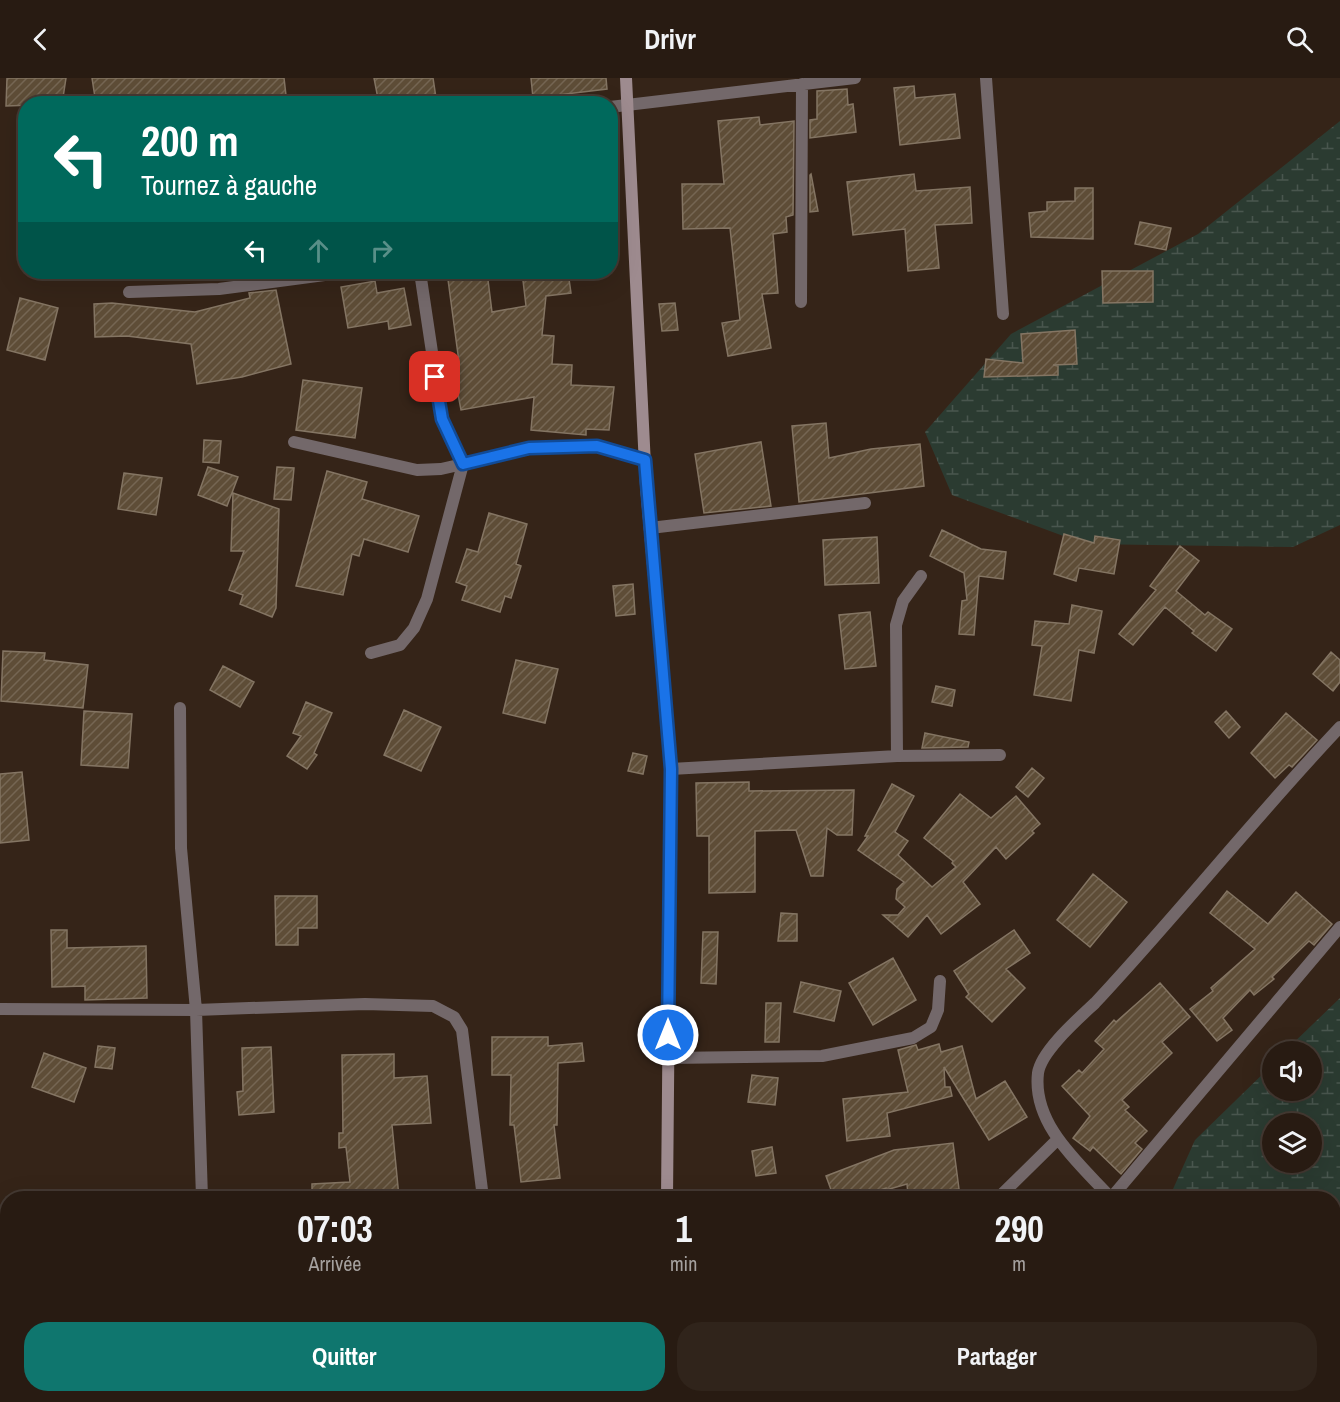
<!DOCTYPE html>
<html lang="fr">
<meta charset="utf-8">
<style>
body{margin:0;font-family:"Archivo Narrow",sans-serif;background:#30241b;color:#f1f3f6;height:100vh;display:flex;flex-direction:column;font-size:22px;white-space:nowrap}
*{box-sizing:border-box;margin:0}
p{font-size:20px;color:#a5a19f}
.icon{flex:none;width:33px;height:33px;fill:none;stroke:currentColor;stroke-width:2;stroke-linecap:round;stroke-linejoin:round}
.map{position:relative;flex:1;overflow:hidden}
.details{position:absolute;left:0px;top:1113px;width:1341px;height:212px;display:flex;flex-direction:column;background:#281b12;border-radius:24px 24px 0 0;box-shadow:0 6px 24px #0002,0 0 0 2px #443932}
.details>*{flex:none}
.top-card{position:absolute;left:18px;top:18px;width:600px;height:183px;border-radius:24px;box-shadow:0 6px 24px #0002,0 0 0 2px #443932;background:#00695c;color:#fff;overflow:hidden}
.tools{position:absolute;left:1262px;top:963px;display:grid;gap:12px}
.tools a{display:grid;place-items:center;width:60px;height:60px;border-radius:50%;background:#281b12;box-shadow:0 6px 24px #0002,0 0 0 2px #443932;font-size:30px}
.pin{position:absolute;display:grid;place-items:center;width:51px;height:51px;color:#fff;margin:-26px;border-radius:12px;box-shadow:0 3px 9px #0006}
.me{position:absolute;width:66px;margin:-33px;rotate:0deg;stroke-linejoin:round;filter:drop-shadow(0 0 4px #0008)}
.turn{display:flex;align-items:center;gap:21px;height:126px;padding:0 24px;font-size:27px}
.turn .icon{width:78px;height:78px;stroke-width:2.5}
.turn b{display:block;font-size:42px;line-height:51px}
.lanes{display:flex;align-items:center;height:57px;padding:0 24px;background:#0003;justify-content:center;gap:30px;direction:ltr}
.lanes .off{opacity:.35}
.eta{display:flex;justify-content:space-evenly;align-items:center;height:102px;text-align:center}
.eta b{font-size:36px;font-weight:800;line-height:42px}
.action{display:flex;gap:12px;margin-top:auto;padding:12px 24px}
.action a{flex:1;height:69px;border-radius:24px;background:#0f766e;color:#fff;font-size:24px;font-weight:800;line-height:69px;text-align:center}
.action a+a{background:#30241b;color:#f1f3f6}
header{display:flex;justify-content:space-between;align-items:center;height:78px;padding:0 24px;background:#281b12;font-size:27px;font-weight:800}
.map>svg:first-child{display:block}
</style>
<header><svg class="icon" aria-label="back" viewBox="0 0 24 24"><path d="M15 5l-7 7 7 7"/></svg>Drivr<svg class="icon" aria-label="search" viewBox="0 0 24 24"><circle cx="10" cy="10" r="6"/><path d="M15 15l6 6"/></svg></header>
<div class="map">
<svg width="1340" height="1324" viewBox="0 0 1340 1324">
<defs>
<pattern id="wetland-marsh" width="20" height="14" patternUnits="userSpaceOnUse" patternTransform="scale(1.5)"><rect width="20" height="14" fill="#2b3b31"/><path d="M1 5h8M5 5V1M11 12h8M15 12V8" fill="none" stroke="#49564e"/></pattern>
<pattern id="building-hatch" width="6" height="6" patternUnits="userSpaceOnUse" patternTransform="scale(1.5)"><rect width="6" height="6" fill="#5e4d37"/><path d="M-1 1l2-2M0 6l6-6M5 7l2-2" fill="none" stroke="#756653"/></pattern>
</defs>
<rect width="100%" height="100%" fill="#352418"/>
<!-- wetland -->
<path fill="url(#wetland-marsh)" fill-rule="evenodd" d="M1340,43v404l-47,22 -208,-3 -133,-49 -27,-63 86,-98 187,-100z
M1340,920v378l-6,8v-186h-165l26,-58 77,-75v25h39v-38l-26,-1zM1272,1046h39v38h-39z
M1161,1317h163l-6,7h-150z"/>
<!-- building -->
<path fill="url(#building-hatch)" stroke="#847563" stroke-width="1.5" d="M7,0h59l-4,26 -56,2z
M92,0h192l3,26h-191z
M374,0h59l3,20 -33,6h-24z
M531,0h75l1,11 -74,9z
M914,8l1,12 40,-4 5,44 -60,7 -6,-57z
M847,11l1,16 5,-1 3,28 -46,6v-18l7,-1v-28z
M759,39l1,8 34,-4 -1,94 -7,2 1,15 -14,2 5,59 -16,1 9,54 -43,8 -6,-33 18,-3 -10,-92 -47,1 -1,-45h42l-6,-63z
M811,96l7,37 -8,1v-37z
M914,96l2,17 54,-4 2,36 -37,2 4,43 -31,3 -3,-42 -52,6 -6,-53z
M1075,110h18v51l-62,-2 -2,-24 18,-2v-9l28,-1z
M1140,144l31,6 -5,22 -31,-6z
M1102,193h51v31l-50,1z
M447,194h40l5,40 34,-6 -4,-34h46l3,21 -25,3 -4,39 12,1 -2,28 20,1 -1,20 43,2 -5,43 -23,-1v6l-55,-5 3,-33 -73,13 -9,-47 7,-1z
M375,203l2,12 27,-5 7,37 -22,4 -1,-8 -40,7 -7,-41z
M276,212l15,74 -49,13 -45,7 -6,-40 -64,-8 -32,1 -1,-33 18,-1 83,9 55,-14 -1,-5z
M20,220l38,10 -13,52 -38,-10z
M675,225l3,27 -16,1 -3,-27z
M1075,252l2,34 -24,1 5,1v9l-74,2 2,-18 37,4 -2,-29z
M303,302l59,8 -7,50 -59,-8z
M826,345l3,35 42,-9 49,-5 4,42 -125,16 -7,-76z
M204,362l17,1 -2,22 -16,-1z
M761,364l10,64 -67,7 -9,-59z
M208,389l30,10 -11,29 -29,-11z
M277,389l17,1 -3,32 -17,-1z
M327,393l40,11 -5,17 57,17 -11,36 -44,-13 -5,17 -7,-2 -9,41 -47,-9z
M124,395l38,5 -6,37 -38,-6z
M233,415l46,16 -3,99 -4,9 -32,-13 3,-9 -14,-5 15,-39h-13z
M489,435l38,11 -11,40 5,2 -10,32 -6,-2 -5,16 -38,-12 5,-14 -11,-4 11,-33 11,3z
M942,452l39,19 25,3 -3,27 -24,-3 -5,59 -15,-1 3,-33 5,-1 -3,-27 -34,-17z
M1064,456l30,9 1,-7 25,4 -6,34 -35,-6 -3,13 -22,-7z
M877,459l2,46 -54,2 -2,-45z
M1180,468l19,15 -23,30 29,24 3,-3 24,17 -16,22 -24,-18 2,-2 -29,-24 -32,38 -14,-11 37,-44 -6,-4z
M633,506l2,30 -19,2 -3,-30z
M1072,527l30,6 -8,42 -15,-3 -8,51 -37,-6 8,-49 -10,-1 3,-24 34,3z
M870,534l6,54 -31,3 -6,-54z
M3,573l42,2 -1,7 44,5 -5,43 -82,-7z
M1331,574l9,8v22l-7,9 -20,-17z
M516,582l42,9 -13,54 -42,-10z
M223,588l31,16 -14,25 -30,-17z
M936,608l19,4 -3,16 -20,-4z
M306,624l26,11 -18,40 3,2 -10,14 -20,-13 14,-20 -8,-3z
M404,632l37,17 -20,44 -37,-16z
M84,633l48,3 -4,54 -47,-3z
M1226,633l14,16 -11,11 -14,-16z
M1286,635l31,27 -25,27 -3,-2 -14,13 -24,-25z
M925,655l44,9 -1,5 -46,1z
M633,675l14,3 -4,18 -15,-3z
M1032,690l12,10 -16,19 -12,-10z
M22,694l7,68 -29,3v-69z
M749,704v9l105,-1 -2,45h-15l-10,-7 -4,48h-12l-15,-46 -41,1v61l-46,1v-57h-12l-1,-53z
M892,706l22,12 -19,36 13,9 -10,14 34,32 24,-20 -4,-4 1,-2 -29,-23 36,-44 31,24 25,-22 24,28 -8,7 2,2 -28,26 -10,-12 -33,35 17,22 -39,30 -14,-19 -19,22 -25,-22h15l7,-8 -9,-8 1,-10 7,-7 -46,-32 10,-14h-3z
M1093,796l34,28 -37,45 -33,-27z
M1227,813l41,33 28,-32 36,32 -18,21 -5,-4 -37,36 2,2 -20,16 -4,-5 -27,28 9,12 -15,11 -27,-32 23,-18 -2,-3 44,-39 -45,-36z
M275,818h42v32h-19v17h-22z
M781,835l16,1v27h-19z
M51,852h16v18l79,-2 1,52 -62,2v-14l-33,1z
M1014,852l16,23 -24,16 19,19 -33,34 -26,-25 3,-3 -15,-23z
M703,854h15l-2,52 -15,-1z
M893,880l23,42 -43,25 -24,-42z
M801,904l40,9 -7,30 -40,-9z
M1160,905l30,34 -28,25 10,11 -50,47 7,7 -4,3 22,21 -12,12 7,6 -21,25 -28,-27 -3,4 -17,-13 17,-22 -28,-30 17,-16 3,3 22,-24 -9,-8 19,-21 2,2z
M766,925h15l-2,39h-14z
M492,959h56v9l34,-3 2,18 -26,2 -1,62h-3l6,53 -39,4 -7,-57h-4l1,-50h-19z
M939,966l2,8 21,-6 14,53 29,-18 22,36 -38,23 -45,-73 1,20h5l2,9 -65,17 3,23 -43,5 -4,-42 65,-7 -10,-42 18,-5 2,5z
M98,968l17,2 -3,21 -17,-2z
M271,969l3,65 -35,3 -2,-23 6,-1 -1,-43z
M44,975l42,15 -12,34 -42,-15z
M394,976v24l33,-2 4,47 -39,2 7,72 -87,1v-14l38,-2 -4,-35 -7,1v-15h4l-1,-78z
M752,997l26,3 -3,27 -27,-3z
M953,1065l6,46 -51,6 -1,-11 -21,6v-2l-29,10h-23l-8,-22 68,-26z
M772,1069l4,26 -20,3 -4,-25z"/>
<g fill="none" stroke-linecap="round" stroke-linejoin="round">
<!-- street -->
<path stroke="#73686a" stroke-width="12" d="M986,0l17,236
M610,29l245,-29
M129,214l90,-3 128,-17
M801,224l1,-218
M294,364l123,28 24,-1 88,-20 67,-3 49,14
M650,450l215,-25
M371,575l29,-8 14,-17 13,-29 36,-135 -21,-45 -22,-147
M180,630l1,140 15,162 6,188
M897,678l-1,-131 7,-24 18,-25
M671,691l226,-13 103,-1
M0,931l196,1 169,-6 68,2 21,11 8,13 21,168
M668,980l154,-2 91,-18 18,-11 7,-17 2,-29
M998,1120l60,-59
M1111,1120c-31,-34 -79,-73 -73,-125 3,-22 41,-55 57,-70 84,-90 160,-186 245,-276
M1111,1120l229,-271
M0,1209h8
M223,1317l1,7
M466,1324l39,-2
M941,1324l4,-7"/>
<!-- secondary -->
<path stroke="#9e8b8f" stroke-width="12" d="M626,0l20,408 25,283 -4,429
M774,1317l5,7"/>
</g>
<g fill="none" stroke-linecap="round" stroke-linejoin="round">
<!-- route casing -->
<g stroke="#114b97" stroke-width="15">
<path id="route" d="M435,299l7,42 21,45 66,-16 68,-2 48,14 26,309 -3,266"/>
</g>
<!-- route -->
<use href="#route" stroke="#1a73e8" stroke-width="10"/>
</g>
</svg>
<div class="tools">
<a><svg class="icon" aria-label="sound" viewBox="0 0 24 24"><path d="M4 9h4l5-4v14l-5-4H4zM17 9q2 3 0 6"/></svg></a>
<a><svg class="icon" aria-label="layers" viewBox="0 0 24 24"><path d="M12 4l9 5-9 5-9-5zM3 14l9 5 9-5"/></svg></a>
</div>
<div class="pin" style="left:435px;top:299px;background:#d93025"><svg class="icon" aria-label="arrive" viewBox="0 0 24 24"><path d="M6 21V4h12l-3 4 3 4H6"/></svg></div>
<svg class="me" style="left:668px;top:957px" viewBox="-20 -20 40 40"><circle r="17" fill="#1a73e8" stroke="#fff" stroke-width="3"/><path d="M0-11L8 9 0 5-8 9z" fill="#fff"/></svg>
<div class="top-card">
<div class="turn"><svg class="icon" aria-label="left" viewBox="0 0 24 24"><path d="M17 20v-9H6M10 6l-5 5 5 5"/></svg><div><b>200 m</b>Tournez à gauche</div></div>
<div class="lanes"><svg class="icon" aria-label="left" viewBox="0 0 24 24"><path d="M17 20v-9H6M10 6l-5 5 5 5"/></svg><svg class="icon off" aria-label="ahead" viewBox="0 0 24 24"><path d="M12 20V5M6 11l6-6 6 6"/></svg><svg class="icon off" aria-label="right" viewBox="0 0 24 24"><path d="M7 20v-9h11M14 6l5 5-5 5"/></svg></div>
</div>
<section class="details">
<div class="eta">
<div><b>07:03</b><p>Arrivée</p></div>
<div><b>1</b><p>min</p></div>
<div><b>290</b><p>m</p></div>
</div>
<div class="action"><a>Quitter</a><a>Partager</a></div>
</section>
</div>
